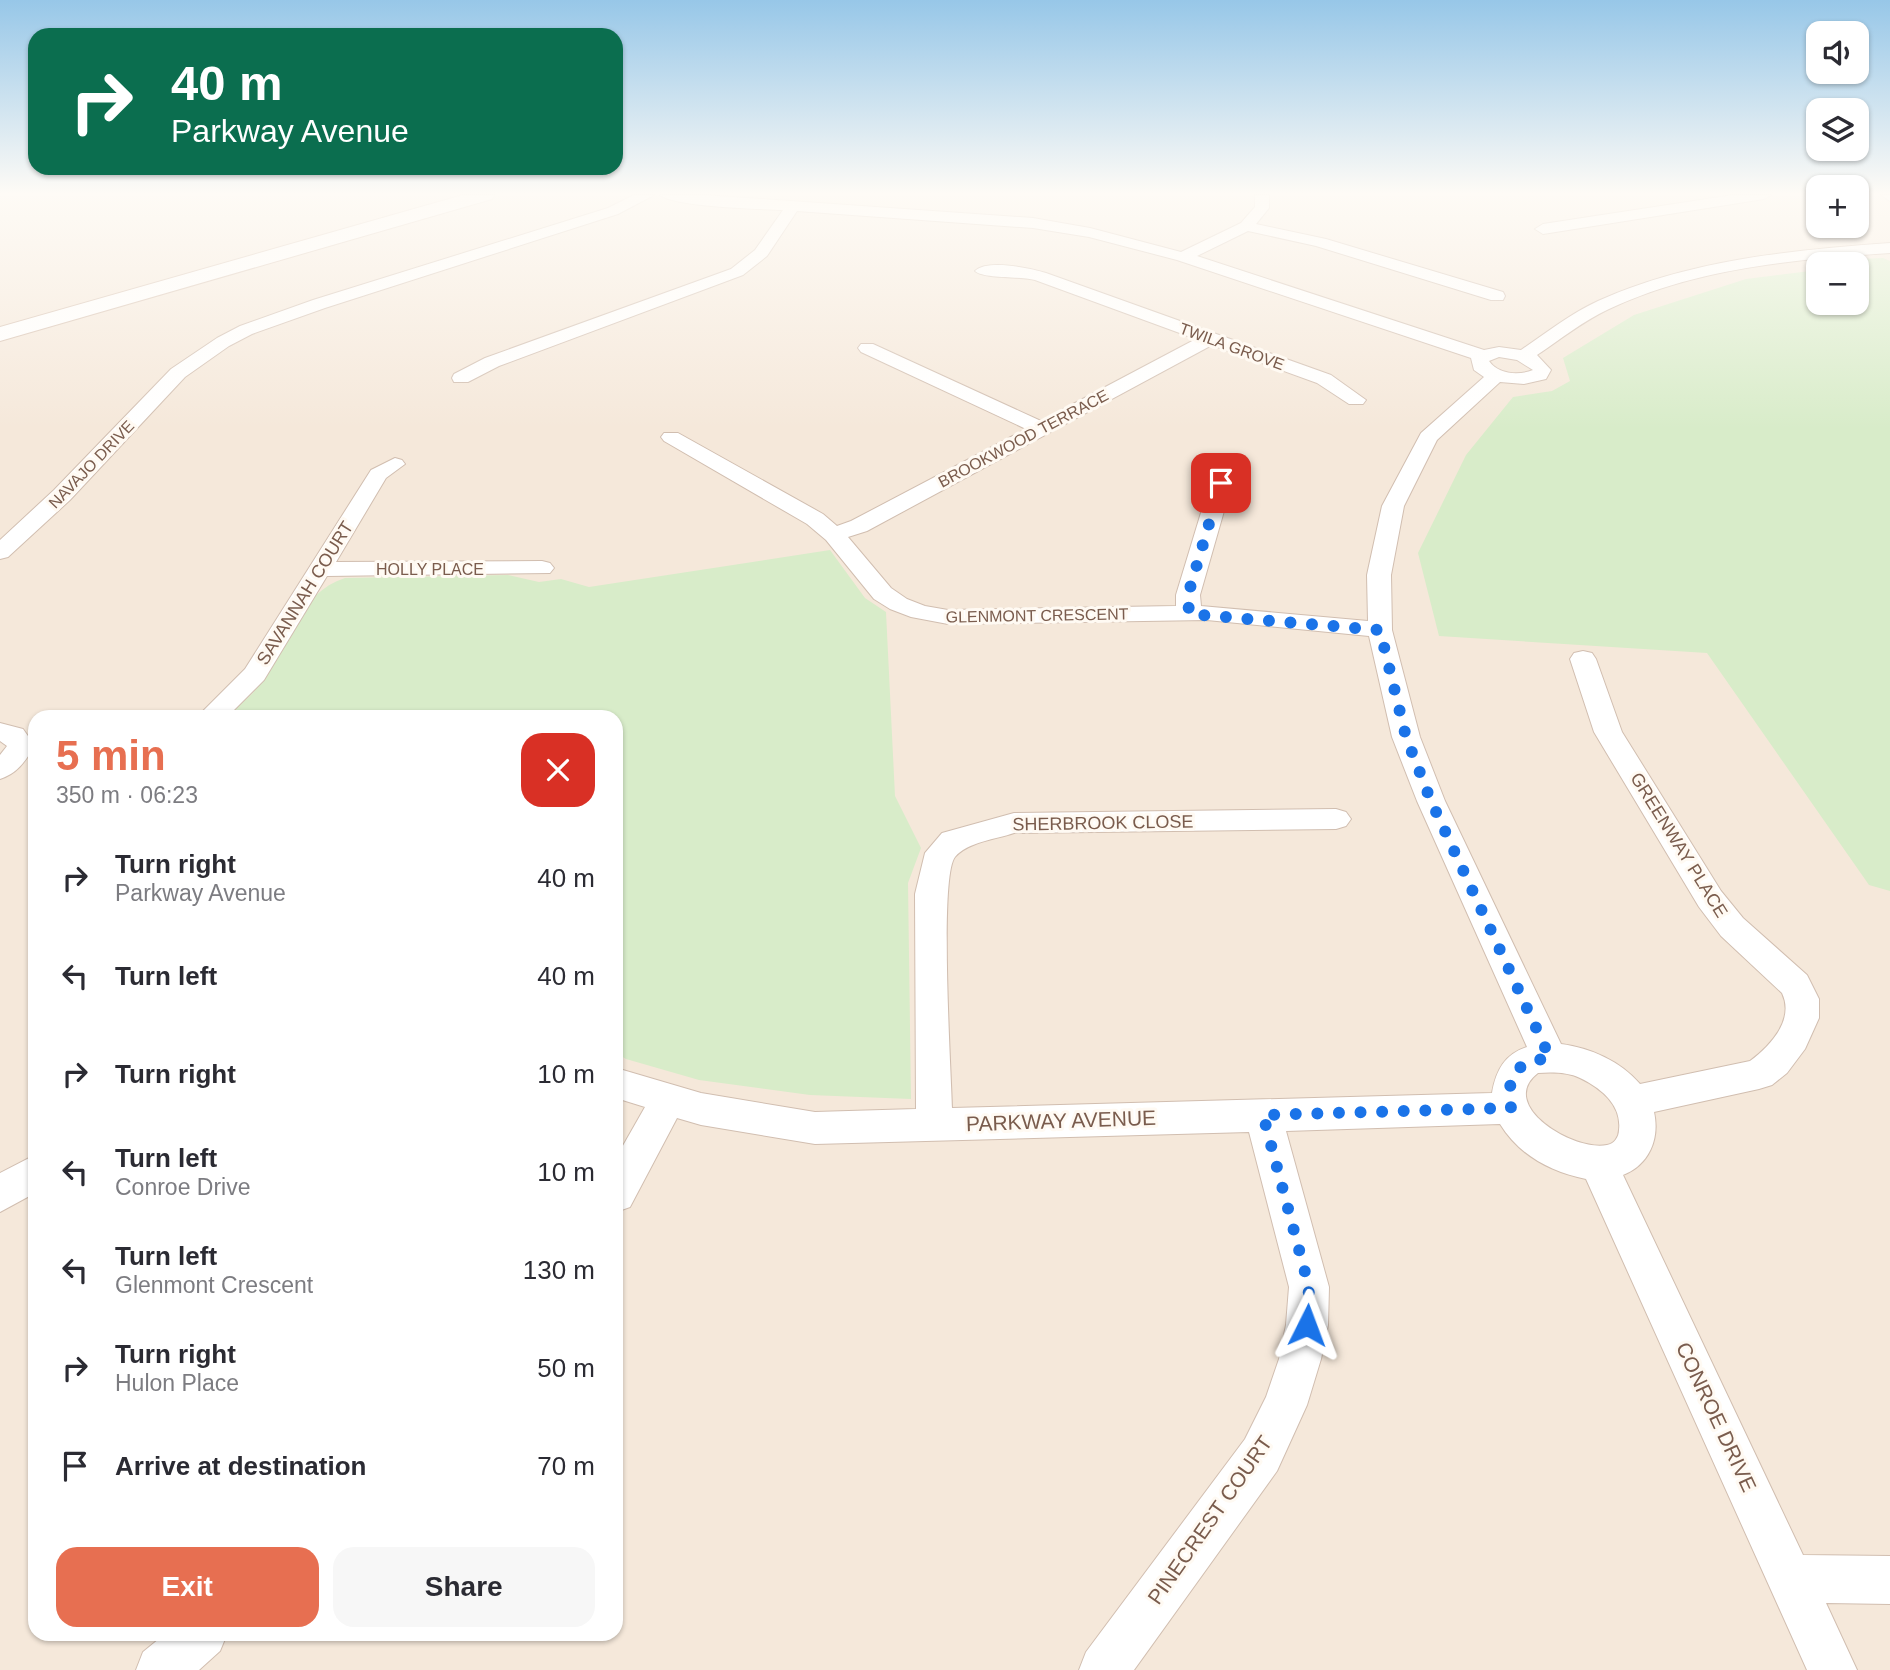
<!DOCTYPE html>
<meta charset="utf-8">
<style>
body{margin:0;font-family:Helvetica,sans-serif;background:#f7f7f7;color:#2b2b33;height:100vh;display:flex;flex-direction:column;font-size:26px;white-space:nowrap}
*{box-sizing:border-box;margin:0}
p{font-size:23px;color:#7c7c81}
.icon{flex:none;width:38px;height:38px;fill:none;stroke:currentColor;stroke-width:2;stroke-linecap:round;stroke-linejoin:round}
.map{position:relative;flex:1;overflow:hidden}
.side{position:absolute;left:28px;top:710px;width:595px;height:931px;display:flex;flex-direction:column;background:#fff;border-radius:21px;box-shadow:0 2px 5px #0004}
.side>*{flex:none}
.hud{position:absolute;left:28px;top:28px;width:595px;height:147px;border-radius:21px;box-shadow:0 2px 5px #0004;background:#0b6e4f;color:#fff;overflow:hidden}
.tools{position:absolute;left:1806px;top:21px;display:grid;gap:14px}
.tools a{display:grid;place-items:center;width:63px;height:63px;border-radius:14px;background:#fff;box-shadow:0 2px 5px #0004;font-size:35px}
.pin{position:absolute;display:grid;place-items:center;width:60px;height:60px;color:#fff;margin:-30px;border-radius:14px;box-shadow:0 4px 10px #0006}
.me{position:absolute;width:77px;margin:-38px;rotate:3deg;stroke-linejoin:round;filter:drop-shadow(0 0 5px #0008)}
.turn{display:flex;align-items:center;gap:24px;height:147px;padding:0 28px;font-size:32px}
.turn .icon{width:91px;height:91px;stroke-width:2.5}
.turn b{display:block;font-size:49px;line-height:60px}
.round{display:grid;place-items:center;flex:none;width:74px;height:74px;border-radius:21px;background:#f7f7f7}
.head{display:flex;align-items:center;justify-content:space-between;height:119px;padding:0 28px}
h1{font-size:42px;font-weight:800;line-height:52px;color:#e76f51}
.action{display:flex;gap:14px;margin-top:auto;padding:14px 28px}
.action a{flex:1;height:80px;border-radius:21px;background:#e76f51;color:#fff;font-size:28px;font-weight:800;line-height:80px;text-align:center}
.action a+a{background:#f7f7f7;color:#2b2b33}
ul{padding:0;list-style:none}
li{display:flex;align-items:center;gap:21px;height:98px;padding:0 28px}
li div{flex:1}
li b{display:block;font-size:26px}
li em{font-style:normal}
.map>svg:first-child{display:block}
</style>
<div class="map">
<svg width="1890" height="1670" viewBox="0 0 1890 1670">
<rect width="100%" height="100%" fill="#fdf6ec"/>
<!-- residential -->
<path fill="#f5e8da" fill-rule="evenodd" d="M0,195h1818v31h39v-31h33v1475h-1890zM1818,264h39v39h-39zM35,718h581v916h-581z"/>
<!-- green -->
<path fill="#d8ecc9" d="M1883,258l7,3v630l-21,-6 -162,-232 -268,-17 -21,-83 48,-98 47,-58 39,-6 18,-10 -7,-23 71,-43 112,-36 72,-9v33h39v-38l4,-1 -2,-5z
M830,550l35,48 21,14 9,184 26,52 -13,35 3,216 -101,-4 -111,-15 -73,-21 -10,-6v-335h-391c11,-11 26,-21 35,-34 26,-37 38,-91 85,-106l163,-3 31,7 22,-3 28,8z"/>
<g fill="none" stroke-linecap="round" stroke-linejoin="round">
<!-- street casing -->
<g stroke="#d1beb0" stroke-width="2">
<path id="street" d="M634,195h20l-36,19 -293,94 -73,26 -23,12 -44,31 -115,123 -62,57 -8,2v-19l54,-50 117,-121 46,-31 23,-12 73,-26 295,-92z
M660,195h44l329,23 57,10 91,24 60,-29 14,-16v-12h14v13l-13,16 70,15 177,53 2,4 -2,4h-12l-175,-54 -68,-15 -51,25 287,94 15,-3 22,3c25,-17 49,-36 77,-49 91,-41 194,-51 292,-58v10c-94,6 -194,15 -281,56 -26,12 -48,30 -72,46l14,15 -5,9 -22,5 -24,-2 -63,58 -33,66 -13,69 1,55 28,107 25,64 116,243c30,4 59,17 79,40l110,-23c20,-15 45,-41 32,-68l-61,-57 -22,-29 -105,-175 -24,-73 4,-6 9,-2 9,2 4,6 26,73 99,159 22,27 64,57 12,24v19l-14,31 -18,24 -15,12 -13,4 -105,23c6,27 -5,53 -31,63l180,380 87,1v48l-64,-1 31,67h-50l-221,-491c-35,-7 -67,-24 -86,-55l-214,7 43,156 -1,38 -7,34 -14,46 -30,66 -143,199h-55l7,-18 159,-213 21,-42 13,-38 7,-34 3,-38 -40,-155 -434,12 -114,-19 -24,-7 -47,89 -14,5v-54l29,-51 -29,-9v-30l85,25 114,19 101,-3 -1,-215 10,-41 17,-20 72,-20 322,-4 10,3 5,7 -5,7 -10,3 -322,4c-17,6 -47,9 -59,24 -16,20 -4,213 -3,251l540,-15c4,-23 13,-39 35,-46l-110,-246 -25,-64 -23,-101 -162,-16 -259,4 -37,-7 -21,-8 -16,-10 -48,-59 -19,-16 -143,-83 -3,-4 3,-4h14l145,81 14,12 14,-5 175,-92 -165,-77 -3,-4 3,-4h12l168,77 155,-82 -161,-59c-15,-4 -51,-1 -60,-9 12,-12 55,-3 71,2l285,102 35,25 -3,4h-14l-32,-21 -105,-38 -345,186 -19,6 43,51 16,11 18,7 23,4 228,-4v-11l34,-112 3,-5h16l3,5 -32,112 1,11 167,15 -1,-46 15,-69 39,-73 63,-56 -10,-7 -3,-12 -294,-98 -88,-23 -56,-9 -236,-17 -30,45 -24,19 -244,91 -31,16h-14l-2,-4 2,-4 31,-16 246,-89 24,-19 28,-40c-24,-1 -108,-3 -123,-15zM1499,357l18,3 16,10c-15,6 -35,4 -44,-9zM1538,1073c13,-1 30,-1 42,5 21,10 42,27 39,52 0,7 -5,14 -12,15 -33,7 -111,-40 -69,-72z
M1733,195h38l-7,4 -221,35 -8,-5 8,-5z
M1881,195h9v6z
M395,458l7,2 3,4 -19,14 -50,84 206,-1 8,2 4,5 -4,5 -223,3 -63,104 -38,38h-30l49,-49 126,-199z
M0,723l23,6 12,17c-10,15 -17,27 -35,33v-24l7,-9 -7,-5z
M35,1155v38l-35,19v-39z
M165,1634h62l-7,17 -21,19h-63l7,-18z"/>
</g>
<!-- secondary casing -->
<g stroke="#d6c0b0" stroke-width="2">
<path id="secondary" d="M463,195h31l-2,4 -492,142v-14z"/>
</g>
<!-- street -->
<use href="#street" fill="#fff" fill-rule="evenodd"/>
<!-- secondary -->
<use href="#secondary" fill="#fff" fill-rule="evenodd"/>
</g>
<!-- sky -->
<linearGradient id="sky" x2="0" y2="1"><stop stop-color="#97c7e8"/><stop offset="0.45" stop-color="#fefbf6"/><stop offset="1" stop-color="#fefbf6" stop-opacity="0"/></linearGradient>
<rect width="1890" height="429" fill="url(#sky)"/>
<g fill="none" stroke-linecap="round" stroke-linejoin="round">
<!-- route -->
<path stroke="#1a73e8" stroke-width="12" stroke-dasharray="0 21.6" d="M1221,483l-33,112 1,19 191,16 26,107 25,64 119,257c-34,4 -44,16 -39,50l-248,7 46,172 -2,38"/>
</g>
<g text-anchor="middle" stroke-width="6" stroke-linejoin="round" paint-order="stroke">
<!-- far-street labels -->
<g font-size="16" fill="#7a5c4d" stroke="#fffaf3">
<text transform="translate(1232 346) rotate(20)" y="6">TWILA GROVE</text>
<text transform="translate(1023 438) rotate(-28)" y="6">BROOKWOOD TERRACE</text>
<text transform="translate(91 464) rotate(-46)" y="6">NAVAJO DRIVE</text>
<text x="430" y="575">HOLLY PLACE</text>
<text transform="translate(1037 615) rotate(-1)" y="6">GLENMONT CRESCENT</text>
</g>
<!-- street labels -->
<g font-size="18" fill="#7a5c4d" stroke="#fffaf3">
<text transform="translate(305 593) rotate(-58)" y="6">SAVANNAH COURT</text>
<text transform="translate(1103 823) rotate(-1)" y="6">SHERBROOK CLOSE</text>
<text transform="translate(1679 845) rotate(58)" y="6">GREENWAY PLACE</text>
</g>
<!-- near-street labels -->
<g font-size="21" fill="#7a5c4d" stroke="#fffaf3">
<text transform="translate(1061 1121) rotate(-2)" y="7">PARKWAY AVENUE</text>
<text transform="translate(1716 1417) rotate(65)" y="7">CONROE DRIVE</text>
<text transform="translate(1210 1520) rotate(-55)" y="7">PINECREST COURT</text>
</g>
</g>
</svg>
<div class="tools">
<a><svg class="icon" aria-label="sound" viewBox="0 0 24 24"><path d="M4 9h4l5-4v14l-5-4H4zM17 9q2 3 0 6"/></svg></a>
<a><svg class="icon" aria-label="layers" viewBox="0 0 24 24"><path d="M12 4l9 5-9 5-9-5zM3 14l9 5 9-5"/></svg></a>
<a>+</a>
<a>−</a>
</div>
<div class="pin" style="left:1221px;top:483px;background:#d93025"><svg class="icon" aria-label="arrive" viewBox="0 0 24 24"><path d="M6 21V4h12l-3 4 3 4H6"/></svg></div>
<svg class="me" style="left:1307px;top:1325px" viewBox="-20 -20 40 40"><path d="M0-17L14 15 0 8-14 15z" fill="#1a73e8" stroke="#fff" stroke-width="4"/></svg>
<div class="hud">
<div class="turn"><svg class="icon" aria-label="right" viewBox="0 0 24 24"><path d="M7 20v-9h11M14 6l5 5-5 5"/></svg><div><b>40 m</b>Parkway Avenue</div></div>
</div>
<section class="side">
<div class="head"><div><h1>5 min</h1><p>350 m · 06:23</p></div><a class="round" style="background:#d93025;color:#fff"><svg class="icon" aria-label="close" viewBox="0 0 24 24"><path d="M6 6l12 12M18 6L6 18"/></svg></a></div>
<ul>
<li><svg class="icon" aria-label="right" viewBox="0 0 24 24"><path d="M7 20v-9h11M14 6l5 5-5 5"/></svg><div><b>Turn right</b><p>Parkway Avenue</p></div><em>40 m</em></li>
<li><svg class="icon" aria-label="left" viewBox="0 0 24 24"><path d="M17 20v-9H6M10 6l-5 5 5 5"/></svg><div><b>Turn left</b></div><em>40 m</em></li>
<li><svg class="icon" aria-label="right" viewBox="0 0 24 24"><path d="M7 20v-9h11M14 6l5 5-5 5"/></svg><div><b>Turn right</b></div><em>10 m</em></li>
<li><svg class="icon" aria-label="left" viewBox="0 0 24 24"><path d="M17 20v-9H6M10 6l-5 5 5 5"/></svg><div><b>Turn left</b><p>Conroe Drive</p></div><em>10 m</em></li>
<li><svg class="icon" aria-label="left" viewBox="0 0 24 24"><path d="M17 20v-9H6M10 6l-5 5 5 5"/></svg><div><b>Turn left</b><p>Glenmont Crescent</p></div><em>130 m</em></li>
<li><svg class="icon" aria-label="right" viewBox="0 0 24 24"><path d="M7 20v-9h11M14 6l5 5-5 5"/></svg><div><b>Turn right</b><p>Hulon Place</p></div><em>50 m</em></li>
<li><svg class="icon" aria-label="arrive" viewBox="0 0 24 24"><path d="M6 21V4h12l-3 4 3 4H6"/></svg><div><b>Arrive at destination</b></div><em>70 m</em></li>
</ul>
<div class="action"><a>Exit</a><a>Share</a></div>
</section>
</div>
